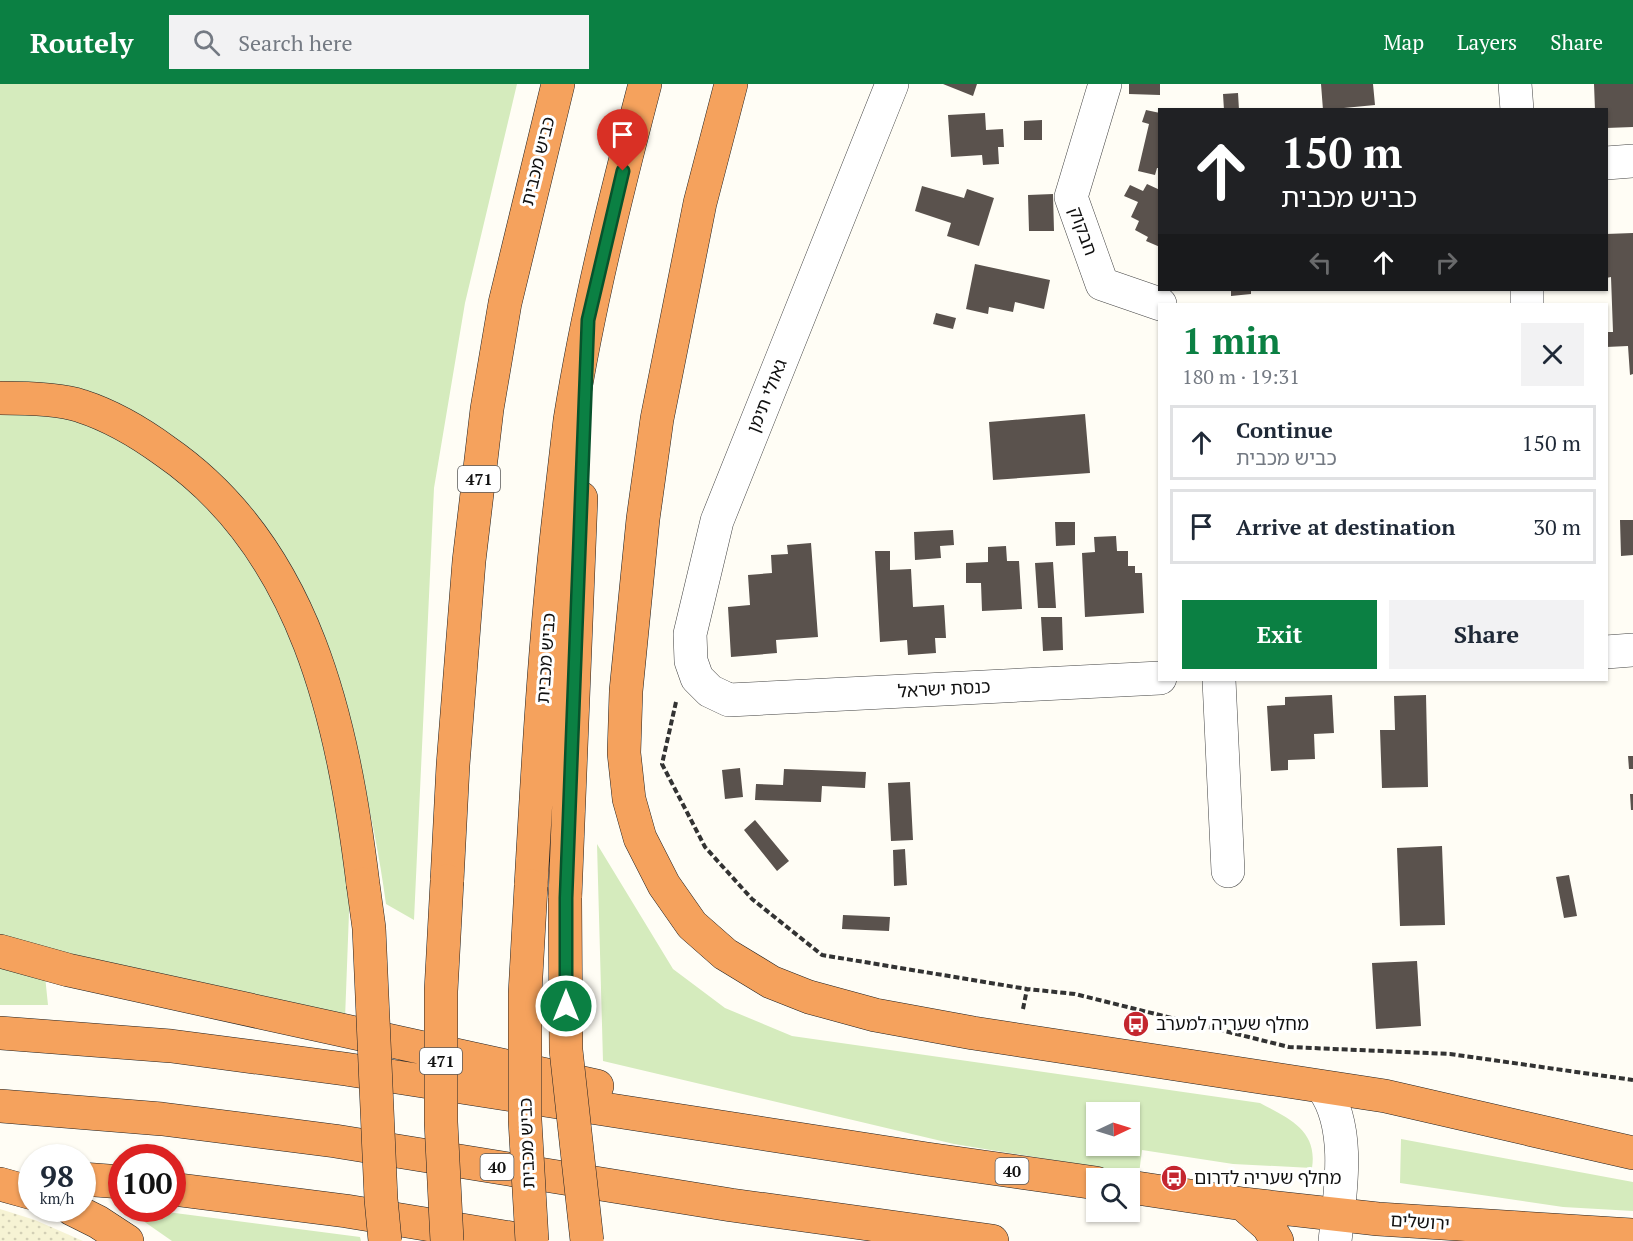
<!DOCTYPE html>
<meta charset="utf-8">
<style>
body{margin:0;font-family:"PT Serif","Noto Sans Hebrew",serif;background:#f2f2f3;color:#1f2937;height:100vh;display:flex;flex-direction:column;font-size:22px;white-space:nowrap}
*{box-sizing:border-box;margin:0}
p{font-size:20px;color:#747a83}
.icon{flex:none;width:33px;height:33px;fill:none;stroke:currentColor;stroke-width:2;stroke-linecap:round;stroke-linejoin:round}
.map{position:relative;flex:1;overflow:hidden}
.details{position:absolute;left:1158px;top:219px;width:450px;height:378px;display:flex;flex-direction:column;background:#fff;border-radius:0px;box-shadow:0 2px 4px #0004}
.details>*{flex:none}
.hud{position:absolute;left:1158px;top:24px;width:450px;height:183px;border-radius:0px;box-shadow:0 2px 4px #0004;background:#202124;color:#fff;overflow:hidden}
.needle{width:39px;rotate:86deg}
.tools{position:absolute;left:1086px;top:1018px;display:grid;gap:12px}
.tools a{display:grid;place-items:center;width:54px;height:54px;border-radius:0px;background:#fff;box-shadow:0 2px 4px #0004;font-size:30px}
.speed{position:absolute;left:18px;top:1060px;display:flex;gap:12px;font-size:30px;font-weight:700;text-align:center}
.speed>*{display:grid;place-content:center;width:78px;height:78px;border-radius:50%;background:#fff;box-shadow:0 2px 4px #0004;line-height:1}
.speed small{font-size:15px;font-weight:400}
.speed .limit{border:9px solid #d22;background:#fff;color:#111}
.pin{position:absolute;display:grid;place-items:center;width:51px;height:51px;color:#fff;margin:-62px -26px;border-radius:50% 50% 50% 0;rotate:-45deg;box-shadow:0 0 6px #0007}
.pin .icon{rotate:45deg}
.me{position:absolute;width:66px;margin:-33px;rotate:0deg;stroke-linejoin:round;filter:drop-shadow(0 0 4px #0008)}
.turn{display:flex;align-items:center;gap:21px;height:126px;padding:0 24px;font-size:27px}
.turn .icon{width:78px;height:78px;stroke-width:2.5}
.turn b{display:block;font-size:42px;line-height:51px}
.lanes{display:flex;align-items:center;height:57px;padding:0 24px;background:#0003;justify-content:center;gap:30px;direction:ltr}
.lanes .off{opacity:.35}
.round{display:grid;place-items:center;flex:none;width:63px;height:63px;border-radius:0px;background:#f2f2f3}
.head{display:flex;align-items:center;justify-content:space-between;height:102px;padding:0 24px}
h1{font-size:36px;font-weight:700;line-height:45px;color:#0b8043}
.action{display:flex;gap:12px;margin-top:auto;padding:12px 24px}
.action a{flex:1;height:69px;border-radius:0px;background:#0b8043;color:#fff;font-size:24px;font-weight:700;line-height:69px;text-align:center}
.action a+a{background:#f2f2f3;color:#1f2937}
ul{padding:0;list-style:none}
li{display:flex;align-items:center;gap:18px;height:75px;margin:0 12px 9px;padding:0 12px;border:3px solid #e0e1e3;border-radius:0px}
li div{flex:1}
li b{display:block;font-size:22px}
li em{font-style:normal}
header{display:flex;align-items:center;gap:36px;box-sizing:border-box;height:84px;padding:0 30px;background:#0b8043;color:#fff}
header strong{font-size:28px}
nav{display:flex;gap:33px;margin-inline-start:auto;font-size:21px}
.search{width:420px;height:54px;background:#f2f2f3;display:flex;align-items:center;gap:15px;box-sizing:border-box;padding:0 21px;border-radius:0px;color:#747a83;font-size:22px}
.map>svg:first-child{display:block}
</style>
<header>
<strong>Routely</strong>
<div class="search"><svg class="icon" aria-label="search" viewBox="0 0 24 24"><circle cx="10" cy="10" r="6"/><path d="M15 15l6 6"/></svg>Search here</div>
<nav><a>Map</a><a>Layers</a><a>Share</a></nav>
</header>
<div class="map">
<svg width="1633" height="1157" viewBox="0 0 1633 1157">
<defs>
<pattern id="farmland-dots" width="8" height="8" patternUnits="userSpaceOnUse" patternTransform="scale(1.5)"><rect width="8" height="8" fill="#f6f3d4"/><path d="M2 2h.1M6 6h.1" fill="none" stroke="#d2cfb5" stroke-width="1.8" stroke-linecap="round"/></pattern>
</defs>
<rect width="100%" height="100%" fill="#fffdf5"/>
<!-- farmland -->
<path fill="url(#farmland-dots)" d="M0,1125l35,11 48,21h-83z"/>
<!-- grass -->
<path fill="#d5ebbd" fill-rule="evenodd" d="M0,0h517l-52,219 -31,185 -20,432 -28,-16c-8,-60 -21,-119 -37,-178 -11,-43 -21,-85 -40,-126 -44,-94 -124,-174 -223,-209 -8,-3 -18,-2 -27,-3 -20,-2 -39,-4 -59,-6z
M0,327l76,7 50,22 50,34 75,83 31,55 38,106 30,168 -5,133 -274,-62 -71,-21z
M597,760l76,125 52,39 67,28 468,67c28,15 58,27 52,65l-79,-4 -91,-14 -3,24 -185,-30 -351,-83zM1096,1029h34v33h-34z
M0,881l45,11 3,29h-48z
M1401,1055l232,43v29l-70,-4 -163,-24z
M126,1125h18l216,28 1,4h-189z"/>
<!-- building -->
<path fill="#5a524d" d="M943,0h34l-4,12z
M1129,0h31v11l-31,-1z
M1321,0h52l2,21 -52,5z
M1594,0h39v43l-27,1v-18h-11z
M1238,9l1,17h-15l-1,-16z
M1146,26l14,3v55h-3l-2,7 -17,-4 11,-47 -7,-2z
M985,29l1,17 17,-1 1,18h-6l1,17 -16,1 -1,-10 -31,2 -3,-42z
M1042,36v20h-18v-19z
M1147,100l13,6v57l-14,-6 2,-4 -13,-7 4,-9 -8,-4 7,-15 -14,-6 6,-11 13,6z
M922,102l42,12 3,-9 27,9 -15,48 -32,-10 4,-13 -36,-12z
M1053,110l1,37h-25l-1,-36z
M1633,149v141l-3,1 -2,-29 -22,1v-15h7l-2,-55 -5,1v-44z
M975,180l75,16 -6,29 -29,-7 -2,10 -24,-5 -1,7 -22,-5z
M1231,206h20v4l-20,2z
M936,229l20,5 -3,11 -20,-5z
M1085,330l5,59 -97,7 -4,-58z
M1620,436h13v35l-12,1z
M1055,438h20v23l-19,1z
M953,446l1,15 -14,1 1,12 -26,2 -1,-28z
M1116,452l1,15h11v15h7v7h7l2,40 -59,4 -3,-64 13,-1 -1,-15z
M811,459l7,94 -42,3 1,13 -46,4 -3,-50 22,-2 -2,-30 24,-2 -1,-18 17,-1 -1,-9z
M1006,462l1,15h12l3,48 -40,2 -1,-28h-15v-20l22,-1v-15z
M875,467h15v19l21,-1 2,38 31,-2 2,33h-11l1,15 -28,2 -1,-15 -27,2z
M1053,478l3,46h-18l-3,-45z
M1041,533h21l1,33 -20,1z
M1332,611l2,38 -20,1 1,25 -27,1v10l-17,1 -4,-65 18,-1v-8z
M1426,611l2,92 -46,1 -2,-58h15l-1,-34z
M1628,672h5v13h-4z
M740,684l3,29 -18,2 -3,-29z
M784,685l82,3 -1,16 -43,-2 -1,16 -66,-2 1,-16 27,1z
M910,698l3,58 -22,1 -3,-58z
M1630,710h3v16h-2z
M755,736l34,41 -12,10 -33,-41z
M1442,762l3,79 -45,1 -3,-78z
M905,765l2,36 -13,1 -1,-36z
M1569,791l8,41 -13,2 -8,-41z
M843,831l47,2 -1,14 -47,-2z
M1417,877l4,65 -45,3 -4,-66z"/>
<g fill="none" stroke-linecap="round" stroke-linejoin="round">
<!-- minor casing -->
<g stroke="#444" stroke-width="34">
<path id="minor" d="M892,0l-175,437 -27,113 1,27 6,17 13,13 19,9 431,-22
M1105,0l-34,113 31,87 58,20
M1515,0l2,26
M1606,79l27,-2
M1527,206v14
M1606,568l27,-2
M1219,596l9,191
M1323,1004c29,40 17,107 12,153"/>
</g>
<!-- highway casing -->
<g stroke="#222" stroke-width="34">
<path id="highway" d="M731,0l-31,119 -43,216 -14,100 -17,172 -2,62 5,46 11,39 24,47 28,40 33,29 46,28 38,15 66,18 98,18 412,63 248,57
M0,314c22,0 61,1 81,8 31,10 58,26 84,45 142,98 178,272 198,433
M447,797l6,-116 16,-204 18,-152 18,-106 53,-219
M531,802c7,-124 14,-248 28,-371 4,-32 7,-63 11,-95 18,-113 46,-225 75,-336
M565,814l16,-400
M0,867l68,19 529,116
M0,949l171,13 174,23 582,90 169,24
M0,1022l162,13 173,22 396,64 261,36
M82,1095l40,3
M0,1100l32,9
M1130,1103l113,17 135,15 255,16
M172,1105l174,22 183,30
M1243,1120l25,22 9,15
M72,1125l26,13 29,19"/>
</g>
<!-- path -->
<path stroke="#333" stroke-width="4" stroke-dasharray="6 3" stroke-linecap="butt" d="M676,618l-14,62 43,83 47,52 70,56 205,34 48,5 214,53 161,7 183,26
M1023,925l4,-20"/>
<!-- minor -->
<use href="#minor" stroke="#fff" stroke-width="33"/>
<!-- highway -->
<use href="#highway" stroke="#f5a25d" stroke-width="33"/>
<!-- highway-bridge casing -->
<g stroke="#222" stroke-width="34" stroke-linecap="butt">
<path id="highway-bridge" d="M363,800l6,44 12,271 4,42
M531,802l-6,108v126l7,121
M565,814l1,152 21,191
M447,1157l-6,-119v-131l6,-110"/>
</g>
<!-- highway-bridge -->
<use href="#highway-bridge" stroke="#f5a25d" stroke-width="33"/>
</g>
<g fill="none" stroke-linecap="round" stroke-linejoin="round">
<!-- route casing -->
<g stroke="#07532c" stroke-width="15">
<path id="route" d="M566,922v-108l22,-578 35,-149"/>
</g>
<!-- route -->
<use href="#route" stroke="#0b8043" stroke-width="10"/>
</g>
<!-- icons -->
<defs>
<g id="bus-disc" transform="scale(1.35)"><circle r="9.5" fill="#c4262e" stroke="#fff"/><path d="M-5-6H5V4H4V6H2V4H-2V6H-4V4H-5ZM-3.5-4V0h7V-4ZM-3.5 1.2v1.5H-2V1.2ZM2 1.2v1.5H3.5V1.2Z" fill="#fff"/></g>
</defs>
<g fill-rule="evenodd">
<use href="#bus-disc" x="1136" y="940"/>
<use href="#bus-disc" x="1174" y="1094"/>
</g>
<g text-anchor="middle" stroke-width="6" stroke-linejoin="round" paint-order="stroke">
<!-- shield labels -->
<g fill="#fff" stroke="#585858" stroke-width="1.5">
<rect x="458" y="382" width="42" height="26" rx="4.5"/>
<rect x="420" y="964" width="42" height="26" rx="4.5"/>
<rect x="480.5" y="1070" width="33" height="26" rx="4.5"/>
<rect x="995.5" y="1074" width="33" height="26" rx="4.5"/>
</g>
<g font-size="16" font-weight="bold" fill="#111">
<text x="479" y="401">471</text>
<text x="441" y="983">471</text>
<text x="497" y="1089">40</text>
<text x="1012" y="1093">40</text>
</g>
<!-- street labels -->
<g font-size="18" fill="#111" stroke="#fff">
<text transform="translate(538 77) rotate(-76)" y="6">כביש מכבית</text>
<text transform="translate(1083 147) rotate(70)" y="6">חבקוק</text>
<text transform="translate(767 312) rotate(-68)" y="6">גאולי תימן</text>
<text transform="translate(546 574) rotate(-86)" y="6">כביש מכבית</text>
<text transform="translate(944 605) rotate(-3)" y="6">כנסת ישראל</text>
<text transform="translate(527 1059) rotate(-92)" y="6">כביש מכבית</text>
<text transform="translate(1420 1138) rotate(4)" y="6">ירושלים</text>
</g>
<!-- poi labels -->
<g font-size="18" fill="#111" stroke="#fff" text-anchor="start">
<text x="1156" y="946">מחלף שעריה למערב</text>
<text x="1194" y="1100">מחלף שעריה לדרום</text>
</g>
</g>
</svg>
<div class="tools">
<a><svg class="needle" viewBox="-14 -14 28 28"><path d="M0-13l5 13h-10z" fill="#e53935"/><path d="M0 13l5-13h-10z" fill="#747a83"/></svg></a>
<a><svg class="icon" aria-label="search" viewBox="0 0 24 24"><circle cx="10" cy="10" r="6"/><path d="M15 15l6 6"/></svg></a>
</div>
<div class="speed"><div>98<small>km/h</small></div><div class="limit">100</div></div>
<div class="pin" style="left:623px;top:87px;background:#d93025"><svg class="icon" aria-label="arrive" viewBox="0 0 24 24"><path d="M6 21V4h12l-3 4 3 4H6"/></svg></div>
<svg class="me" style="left:566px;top:922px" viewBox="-20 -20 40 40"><circle r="17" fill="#0b8043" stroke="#fff" stroke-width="3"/><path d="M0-11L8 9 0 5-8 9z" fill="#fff"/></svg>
<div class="hud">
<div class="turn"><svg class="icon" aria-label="ahead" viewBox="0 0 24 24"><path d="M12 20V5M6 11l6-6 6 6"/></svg><div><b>150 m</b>כביש מכבית</div></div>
<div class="lanes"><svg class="icon off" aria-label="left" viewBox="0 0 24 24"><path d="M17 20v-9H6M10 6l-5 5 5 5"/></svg><svg class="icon" aria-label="ahead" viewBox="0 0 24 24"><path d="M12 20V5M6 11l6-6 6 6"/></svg><svg class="icon off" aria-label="right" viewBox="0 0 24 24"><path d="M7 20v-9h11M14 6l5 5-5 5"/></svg></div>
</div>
<section class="details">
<div class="head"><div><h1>1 min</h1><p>180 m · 19:31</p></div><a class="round"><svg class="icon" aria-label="close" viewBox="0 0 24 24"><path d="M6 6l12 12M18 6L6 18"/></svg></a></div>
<ul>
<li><svg class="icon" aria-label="ahead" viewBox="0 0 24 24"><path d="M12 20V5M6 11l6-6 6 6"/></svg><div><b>Continue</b><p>כביש מכבית</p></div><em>150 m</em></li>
<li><svg class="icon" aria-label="arrive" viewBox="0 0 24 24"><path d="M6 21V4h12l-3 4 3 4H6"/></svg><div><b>Arrive at destination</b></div><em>30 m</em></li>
</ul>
<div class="action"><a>Exit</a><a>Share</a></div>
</section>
</div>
